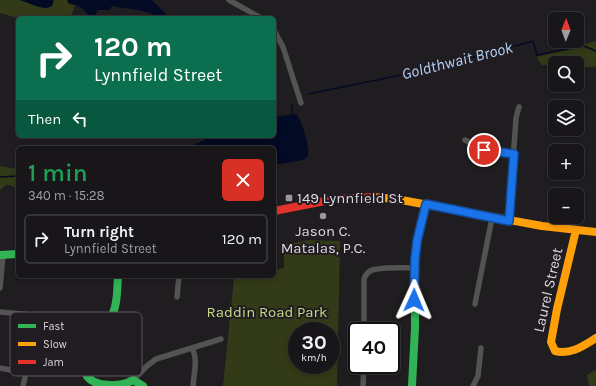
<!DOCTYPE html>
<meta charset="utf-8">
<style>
body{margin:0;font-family:Karla,sans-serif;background:#211f22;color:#f1f3f6;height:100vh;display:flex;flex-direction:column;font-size:15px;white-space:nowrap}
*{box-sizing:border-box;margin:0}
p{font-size:13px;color:#9f9fa2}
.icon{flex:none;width:22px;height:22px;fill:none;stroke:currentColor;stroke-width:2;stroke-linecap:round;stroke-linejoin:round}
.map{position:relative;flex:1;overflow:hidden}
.sheet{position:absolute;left:16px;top:146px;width:260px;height:132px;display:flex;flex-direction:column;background:#181619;border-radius:6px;box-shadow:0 2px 6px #0003,0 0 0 1px #363538}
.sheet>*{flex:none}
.top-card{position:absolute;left:16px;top:16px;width:260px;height:122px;border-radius:6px;box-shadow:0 2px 6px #0003,0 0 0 1px #363538;background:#0b6e4f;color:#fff;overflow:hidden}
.needle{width:26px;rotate:1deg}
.fabs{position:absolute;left:548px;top:12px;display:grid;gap:8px}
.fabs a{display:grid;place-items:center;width:36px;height:36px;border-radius:6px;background:#181619;box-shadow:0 2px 6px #0003,0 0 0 1px #363538;font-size:20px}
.speed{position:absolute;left:288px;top:322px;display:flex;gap:8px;font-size:20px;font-weight:700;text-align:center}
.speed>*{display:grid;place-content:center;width:52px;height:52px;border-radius:50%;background:#181619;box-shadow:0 2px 6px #0003,0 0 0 1px #363538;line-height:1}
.speed small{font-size:10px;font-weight:400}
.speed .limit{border:2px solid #111;border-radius:6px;background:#fff;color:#111}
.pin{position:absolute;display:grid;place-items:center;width:34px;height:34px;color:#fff;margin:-17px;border:2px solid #fff;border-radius:50%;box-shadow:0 1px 4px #0007}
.me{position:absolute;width:44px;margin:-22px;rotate:1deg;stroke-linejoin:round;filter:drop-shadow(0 0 3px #0008)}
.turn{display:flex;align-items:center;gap:14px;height:84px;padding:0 12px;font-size:18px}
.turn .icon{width:52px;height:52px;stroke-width:2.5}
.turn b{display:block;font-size:28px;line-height:34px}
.then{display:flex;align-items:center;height:38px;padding:0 12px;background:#0003;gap:8px;font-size:15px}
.round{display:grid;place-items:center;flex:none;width:42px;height:42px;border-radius:6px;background:#211f22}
.headline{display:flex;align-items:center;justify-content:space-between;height:68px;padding:0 12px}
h1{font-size:24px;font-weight:600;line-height:30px;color:#1e9e55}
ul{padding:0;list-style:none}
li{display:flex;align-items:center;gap:12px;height:50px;margin:0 8px 6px;padding:0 4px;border:2px solid #363538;border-radius:6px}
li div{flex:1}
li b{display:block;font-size:15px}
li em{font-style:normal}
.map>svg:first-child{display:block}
</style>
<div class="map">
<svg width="596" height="386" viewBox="0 0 596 386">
<rect width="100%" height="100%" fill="#201d21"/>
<!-- green -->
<path fill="#333a17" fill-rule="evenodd" d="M0,0h77l-7,18h-52l-18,-5z
M596,41v25l-2,1h-17v-4h-22v2h-13l-5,-8z
M0,166l18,3v29l-2,-1 1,-8 -7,-4h-4l-6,5z
M308,240l32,1 -3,145h-114l11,-108 12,-2h28v-6l10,-2v-23zM297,331h34v34h-34z
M596,370v16h-7l-2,-11z"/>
<!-- water -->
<path fill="#030a23" d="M19,0h35l-2,6c-9,6 -23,-4 -33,-6z
M67,0h85l17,17c-8,2 -12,-1 -20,-4 -12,-5 -25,-4 -37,-7l-3,4h-11l-5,8h-3c-5,-9 -10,-13 -21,-14z
M296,114c6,5 14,34 12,41 -1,3 -2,3 -5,5l-29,5v-17h-88l17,-7 6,-5h65v-19z"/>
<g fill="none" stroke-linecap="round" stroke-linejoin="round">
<!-- stream -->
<path stroke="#030a23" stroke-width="1.5" d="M308,94l113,-23 112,-30 4,14 47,-9 12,5
M292,116v-11
M0,177l18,-1"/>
<!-- street -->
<path stroke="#545353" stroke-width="5.5" d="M229,0l32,18
M274,30l9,17 18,56
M465,140l20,10 29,4
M509,221l7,-103 3,-11
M0,288l3,-33
M177,297l2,-21
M475,304l17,-86
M0,312l33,3 -3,39 -4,19 -26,-5
M364,331v-52c1,-3 3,-6 6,-8 9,-5 34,-3 45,-3
M192,348c6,11 2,25 1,38
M133,380l14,-14 9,-7 65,-20
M23,386l3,-13
M363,386l1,-21
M473,386l5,-10 3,-28"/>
<!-- fast -->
<path stroke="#30b455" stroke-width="8" d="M0,255l18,-1
M118,276c-1,12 0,26 -5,37 -9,19 -33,31 -29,55 1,9 8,14 16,16 11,2 23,2 33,-4l10,6
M412,386l3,-58v-69l2,-18 9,-37"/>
<!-- slow -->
<path stroke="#ff9f0a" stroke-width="8" d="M373,197l23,2 146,27 54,6
M576,230l-19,79 -6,33 4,9c16,4 28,-5 41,-13"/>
<!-- jam -->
<path stroke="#e5322d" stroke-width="8" d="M274,211l61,-12 38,-2"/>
</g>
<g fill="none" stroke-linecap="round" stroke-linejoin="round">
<!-- route casing -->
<g stroke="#114b97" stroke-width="10">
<path id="route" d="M414,300l1,-41 2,-18 9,-37 83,17 5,-67 -30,-4"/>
</g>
<!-- route -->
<use href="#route" stroke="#1a73e8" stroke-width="7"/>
</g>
<!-- markers -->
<g fill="#9a969a" stroke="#211c22" stroke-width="1.5">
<rect x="285" y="194" width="8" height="8" rx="2"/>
<circle cx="323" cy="216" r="4"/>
</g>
<g text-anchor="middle" stroke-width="4" stroke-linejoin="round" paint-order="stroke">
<!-- poi labels -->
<g font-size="15" fill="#dbd7db" stroke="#211c22" text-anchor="start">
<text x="297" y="203">149 Lynnfield St</text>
<text x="323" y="236" text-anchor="middle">Jason C.<tspan x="323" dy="17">Matalas, P.C.</tspan></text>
</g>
<!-- street labels -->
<g font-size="15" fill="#dbd7db" stroke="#211c22">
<text transform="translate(548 290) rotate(-77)" y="5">Laurel Street</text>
</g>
<!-- park labels -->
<g font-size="15" fill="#c6da87" stroke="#211c22">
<text x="267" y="317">Raddin Road Park</text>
</g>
<!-- water labels -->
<g font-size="16" font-style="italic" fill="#b3d2fa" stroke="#211c22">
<text transform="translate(457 60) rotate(-14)" y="6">Goldthwait Brook</text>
</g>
</g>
<!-- legend -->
<rect x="10" y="312" width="132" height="64" rx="6" fill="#211c22" stroke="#59545a" stroke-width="1"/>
<rect x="18" y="324" width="18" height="4" fill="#30b455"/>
<rect x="18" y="342" width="18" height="4" fill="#ff9f0a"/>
<rect x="18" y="360" width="18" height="4" fill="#e5322d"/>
<g font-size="11" fill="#dbd7db">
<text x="43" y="330">Fast</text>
<text x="43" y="348">Slow</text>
<text x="43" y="366">Jam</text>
</g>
</svg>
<div class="fabs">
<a><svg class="needle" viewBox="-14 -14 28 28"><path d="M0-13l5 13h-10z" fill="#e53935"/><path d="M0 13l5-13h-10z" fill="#9f9fa2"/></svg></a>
<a><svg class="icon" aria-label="search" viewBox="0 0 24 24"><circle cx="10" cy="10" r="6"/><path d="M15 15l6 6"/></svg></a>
<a><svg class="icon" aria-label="layers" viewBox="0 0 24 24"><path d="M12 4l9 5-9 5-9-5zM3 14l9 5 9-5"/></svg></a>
<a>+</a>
<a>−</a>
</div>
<div class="speed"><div>30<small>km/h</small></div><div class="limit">40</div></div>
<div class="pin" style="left:484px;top:150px;background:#d93025"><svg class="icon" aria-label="arrive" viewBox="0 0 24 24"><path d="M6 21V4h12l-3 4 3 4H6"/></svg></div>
<svg class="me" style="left:414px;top:300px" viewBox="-20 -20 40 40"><path d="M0-17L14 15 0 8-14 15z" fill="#1a73e8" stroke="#fff" stroke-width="4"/></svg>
<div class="top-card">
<div class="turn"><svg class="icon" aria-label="right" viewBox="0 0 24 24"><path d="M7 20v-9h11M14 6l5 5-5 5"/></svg><div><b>120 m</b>Lynnfield Street</div></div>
<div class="then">Then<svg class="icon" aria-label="left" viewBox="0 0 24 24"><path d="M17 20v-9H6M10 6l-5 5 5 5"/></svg></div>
</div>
<section class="sheet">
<div class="headline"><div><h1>1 min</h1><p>340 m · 15:28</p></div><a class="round" style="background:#d93025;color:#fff"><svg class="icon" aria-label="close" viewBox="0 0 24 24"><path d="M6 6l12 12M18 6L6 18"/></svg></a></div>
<ul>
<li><svg class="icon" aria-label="right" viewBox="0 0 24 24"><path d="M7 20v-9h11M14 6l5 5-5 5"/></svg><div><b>Turn right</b><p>Lynnfield Street</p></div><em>120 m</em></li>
</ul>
</section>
</div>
